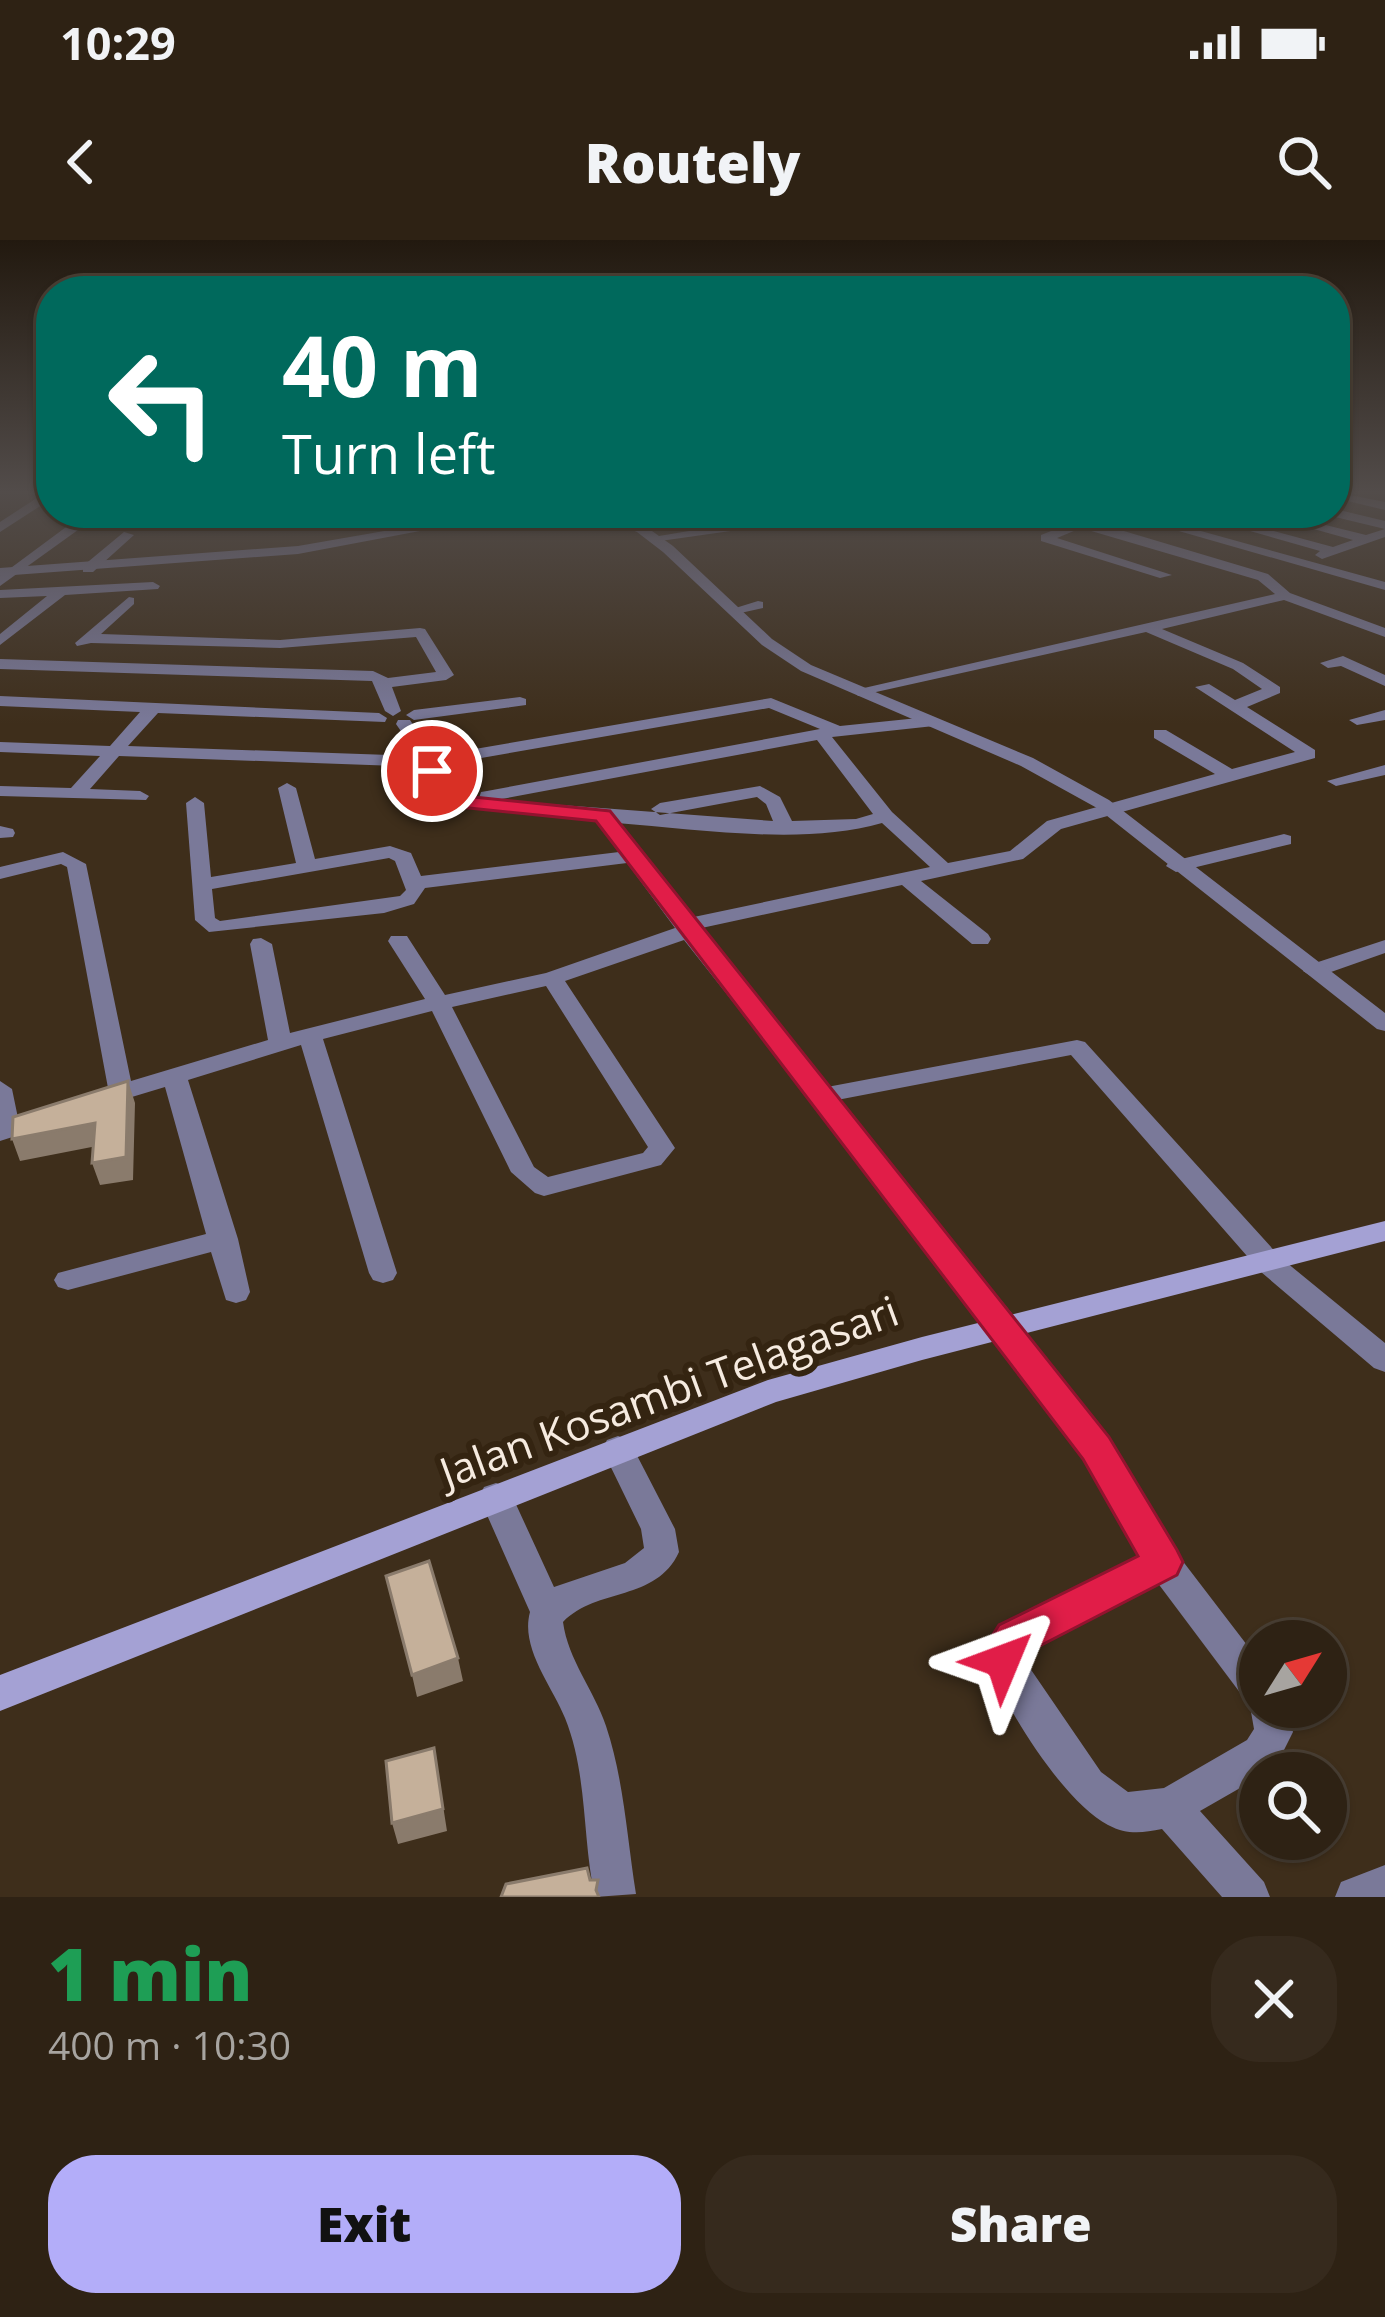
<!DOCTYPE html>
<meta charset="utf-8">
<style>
body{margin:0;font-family:"Open Sans",sans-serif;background:#362a1d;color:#f1f3f6;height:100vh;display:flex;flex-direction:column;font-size:45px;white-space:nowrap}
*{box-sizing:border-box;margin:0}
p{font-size:39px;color:#a7a4a0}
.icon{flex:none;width:66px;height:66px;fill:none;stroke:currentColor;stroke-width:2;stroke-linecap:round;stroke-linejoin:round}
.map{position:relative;height:1657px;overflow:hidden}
.sheet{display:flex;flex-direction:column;background:#2e2214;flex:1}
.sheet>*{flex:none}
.top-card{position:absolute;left:36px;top:36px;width:1314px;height:252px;border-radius:48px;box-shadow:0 3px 9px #0004,0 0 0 3px #493f34;background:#00695c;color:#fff;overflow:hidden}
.needle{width:78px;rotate:53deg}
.fabs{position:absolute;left:1239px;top:1380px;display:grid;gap:24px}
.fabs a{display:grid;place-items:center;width:108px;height:108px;border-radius:50%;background:#2e2214;box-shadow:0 3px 9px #0004,0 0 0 3px #493f34;font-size:60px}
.pin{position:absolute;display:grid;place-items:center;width:102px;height:102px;color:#fff;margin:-51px;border:6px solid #fff;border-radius:50%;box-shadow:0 3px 12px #0007}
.me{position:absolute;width:132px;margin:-66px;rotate:46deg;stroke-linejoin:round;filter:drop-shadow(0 0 9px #0008)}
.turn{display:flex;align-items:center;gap:42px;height:252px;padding:0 48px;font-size:54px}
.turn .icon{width:156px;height:156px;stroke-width:2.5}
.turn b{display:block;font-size:84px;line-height:102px}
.round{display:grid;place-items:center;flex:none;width:126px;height:126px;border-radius:48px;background:#362a1d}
.headline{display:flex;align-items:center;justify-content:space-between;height:204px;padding:0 48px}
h1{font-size:72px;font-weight:800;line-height:90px;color:#1e9e55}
.primary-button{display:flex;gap:24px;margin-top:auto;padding:24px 48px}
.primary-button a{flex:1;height:138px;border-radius:48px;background:#b3adf9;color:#111;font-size:48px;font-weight:800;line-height:138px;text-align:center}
.primary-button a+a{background:#362a1d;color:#f1f3f6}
.status{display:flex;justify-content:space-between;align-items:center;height:84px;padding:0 60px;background:#2e2214;direction:ltr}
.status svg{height:33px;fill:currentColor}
header{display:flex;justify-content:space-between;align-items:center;height:156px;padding:0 48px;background:#2e2214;font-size:54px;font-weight:800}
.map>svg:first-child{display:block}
</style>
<div class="status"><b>10:29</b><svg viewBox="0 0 49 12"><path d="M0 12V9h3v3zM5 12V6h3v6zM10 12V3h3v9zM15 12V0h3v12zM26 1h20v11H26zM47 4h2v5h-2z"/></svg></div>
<header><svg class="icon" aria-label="back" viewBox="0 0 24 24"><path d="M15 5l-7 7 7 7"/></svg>Routely<svg class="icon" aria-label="search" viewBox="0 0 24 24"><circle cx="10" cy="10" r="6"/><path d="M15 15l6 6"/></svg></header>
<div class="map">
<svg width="1385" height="1657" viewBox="0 0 1385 1657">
<rect width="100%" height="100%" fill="#3e2e1b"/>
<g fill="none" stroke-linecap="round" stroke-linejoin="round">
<!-- stream -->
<path stroke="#625243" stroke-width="4.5" d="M984,277l15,-4"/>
<!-- minor -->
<path fill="#7a7999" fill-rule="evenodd" d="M46,252h5v7l-51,33v-10z
M1335,252l50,10v8l-50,-12z
M1335,269l50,12v8l-54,-13z
M85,273l188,1 6,4 -6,4 -177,-5 -96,69v-10z
M971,273l15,5 38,-5 -39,13 -18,-6z
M1037,273l50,7 181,54 22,19 95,35v9l-101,-37 -122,29 81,34 37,24v6l-33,14 68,43v8l-254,71 -38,30 -102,22 67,53 3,5 -3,5h-16l-70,-59 -205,44 130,158 250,-47 8,2 196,216 104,85v29l-11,-4 -113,-96 -190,-217 -234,45 177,216 93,123 68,112 85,111v45h27l6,25 -18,36 -75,43 64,71 6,15h-48l-60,-68c-20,4 -35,6 -54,-4 -45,-23 -110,-126 -123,-174 16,-36 119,-77 156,-95l-56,-99 -91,-125 -310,-392 -119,41 110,167 -14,17 -117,31 -9,-3 -24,-21 -79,-161 -109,28 74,234 -4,7 -10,3 -10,-3 -4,-7 -68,-228 -113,35 50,159 12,53 -4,8 -10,3 -10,-3 -15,-48 -143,38 -10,-3 -4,-7 4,-7 148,-39 -41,-147 -63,19 -12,-8 3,-6 15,-4 -41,-221 -6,-3 -61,15v-12l63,-15 23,12 45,217 137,-41 -18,-96 3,-5 8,-1 11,6 18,89 135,-34 -37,-58 3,-5h16l38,59 101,-22 129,-45 -48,-65 -202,25 -11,16 -30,9 -175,19 -14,-12 -9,-117 9,-6 9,6 7,74 85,-14 -18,-75 9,-5 9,5 19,71 75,-13 21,7 10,23 198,-24 -22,-31 -146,-16 -26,-38 -306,-11 -29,33 50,2 9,5 -3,4 -146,-4v-10l71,2 29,-32 -100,-4v-10l110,4 30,-34 -140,-6v-10l379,17 8,5 -2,4 -227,-9 -30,33 290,10 -22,-32 2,-4h12l24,36 337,-58 69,28 88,-9 8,5 -2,4 -102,11 60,75 56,51 62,-12 37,-30 168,-47 -61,-36v-8h12l66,39 63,-17 -100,-65 14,-3 26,16 27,-11 -29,-20 -87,-37 -288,64 -2,-3 8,-5 411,-94 -17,-14 -177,-52 -24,10 115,37 -12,3 -119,-37v-6l28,-11zM769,468l51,21 -333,62 -6,1 -2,6 -16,-2 -22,-31zM817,500l56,74 -17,5 -64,2 -12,-24 -20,-11 -100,17 -9,6 9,6 97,-18 9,7 7,17 -277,-21zM617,583c81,6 186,23 265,0l48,44 -241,51zM389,618l6,3 11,29 -6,6 -180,25 -5,-3 -3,-29zM546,746l102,161 -5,6 -95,24 -14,-10 -82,-160zM1157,1342l93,124 4,23 -7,11 -83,48 -36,4 -27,-20 -78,-114 52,-36z
M1116,273h20l249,69v8z
M1187,273h20l126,34 20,-7 -96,-27h20l89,22 19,-6v8l-63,22 -7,-4 5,-4z
M761,279l4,7 -112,16 -6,-4z
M124,292l10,3 -41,37h-10v-6z
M153,342l7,4 -2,3 -93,6 -65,50v-11l47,-38 -47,2v-8z
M129,357l5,1v6l-33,30 179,6 140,-12 5,1 29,46 -8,5 -54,7 9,24 -8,5 -8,-5 -13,-30 -372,-12v-10l373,12 15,7 48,-6 -20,-35 -136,11 -189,-5 -14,3 -2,-3z
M758,361l5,1v6l-27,6 -7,-4z
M1343,416l42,19v11l-44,-20 -13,2 -8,-5z
M520,457l6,2v6l-112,15 -8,-5 8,-5z
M1385,470v10l-28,5 -8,-5z
M1385,525v10l-49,11 -9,-5z
M0,586l13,3 2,4 -2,4 -13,1z
M1284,594l7,2v8l-115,28 -10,-6 3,-4z
M1385,700v13l-71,25 -11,-7 3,-5z
M0,841l12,8 6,29 23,-7 13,8 -4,6 -50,16z
M618,1196l11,4 46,89 4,23c-23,50 -82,35 -116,70 5,38 31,68 43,104 18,54 21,112 30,168l-41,3c-13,-58 -7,-122 -30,-179 -13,-32 -45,-70 -35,-106l-51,-115 5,-10 12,-4 12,4 46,100 71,-24 19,-15 -3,-19 -39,-80 5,-9z
M1385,1625v32h-50l6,-15z"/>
<!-- tertiary -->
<path fill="#7a7999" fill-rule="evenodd" d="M488,273h27l-217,41 -298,22v-8l298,-22z
M592,273h17l36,13 28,20 99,93 39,26 222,93 76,42 276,213v18l-8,-2 -280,-221 -76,-42 -220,-95 -39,-26 -99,-93 -26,-20z"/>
<!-- secondary -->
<path fill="#a4a1d4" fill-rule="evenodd" d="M1385,981v20l-463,119 -146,42 -776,309v-36l768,-295 154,-43z"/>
</g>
<!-- shaded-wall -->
<path fill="#8a7b6c" d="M128,841l7,22 -2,77 -33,5 -8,-22z
M95,883l7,22 -82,16 -8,-22z
M458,1418l5,23 -46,16 -5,-22z
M434,1508l13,83 -49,13 -6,-21z"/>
<!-- building -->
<path fill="#c5b09a" stroke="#8a7b6c" stroke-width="3" d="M128,841l-2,76 -34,6 3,-40 -83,16 1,-22z
M429,1321l29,97 -46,17 -26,-99z
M434,1508l9,61 -51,14 -6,-62z
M587,1628l3,12h8l-2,10 3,7h-98l5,-13z"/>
<!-- sky -->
<linearGradient id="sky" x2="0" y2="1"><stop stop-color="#22190f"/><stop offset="0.52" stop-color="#524c4a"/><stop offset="1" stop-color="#524c4a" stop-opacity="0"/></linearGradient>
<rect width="1385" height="484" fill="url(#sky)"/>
<!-- route -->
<path fill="#e11d48" stroke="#92132f" stroke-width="3" d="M432,525l32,31 146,15 499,626 68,113 6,12 -6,13 -149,77 -11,23 -14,5 -15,-5 -6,-23 17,-27 139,-69 -55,-97 -487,-638 -146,-15 -28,-35z"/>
<g text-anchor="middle" stroke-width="12" stroke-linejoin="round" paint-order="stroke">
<!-- near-street labels -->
<g font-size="42" fill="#f6ebe0" stroke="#342411">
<text transform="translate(669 1152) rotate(-20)" y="15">Jalan Kosambi Telagasari</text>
</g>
</g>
</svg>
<div class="fabs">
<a><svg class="needle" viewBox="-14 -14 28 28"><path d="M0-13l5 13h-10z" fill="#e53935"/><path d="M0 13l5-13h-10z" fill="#a7a4a0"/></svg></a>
<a><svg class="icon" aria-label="search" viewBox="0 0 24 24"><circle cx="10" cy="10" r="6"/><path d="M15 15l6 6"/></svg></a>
</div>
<div class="pin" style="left:432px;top:531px;background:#d93025"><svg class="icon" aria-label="arrive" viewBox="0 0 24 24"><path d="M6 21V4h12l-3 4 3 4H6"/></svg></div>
<svg class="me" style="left:1003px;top:1421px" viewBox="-20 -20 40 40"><path d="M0-17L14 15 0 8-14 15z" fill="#e11d48" stroke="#fff" stroke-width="4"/></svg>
<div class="top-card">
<div class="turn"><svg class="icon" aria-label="left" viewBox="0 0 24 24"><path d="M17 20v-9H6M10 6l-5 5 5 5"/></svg><div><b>40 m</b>Turn left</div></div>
</div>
</div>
<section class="sheet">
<div class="headline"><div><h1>1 min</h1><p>400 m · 10:30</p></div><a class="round"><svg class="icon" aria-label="close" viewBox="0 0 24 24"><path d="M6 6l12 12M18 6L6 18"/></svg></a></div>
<div class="primary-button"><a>Exit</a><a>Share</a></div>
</section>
